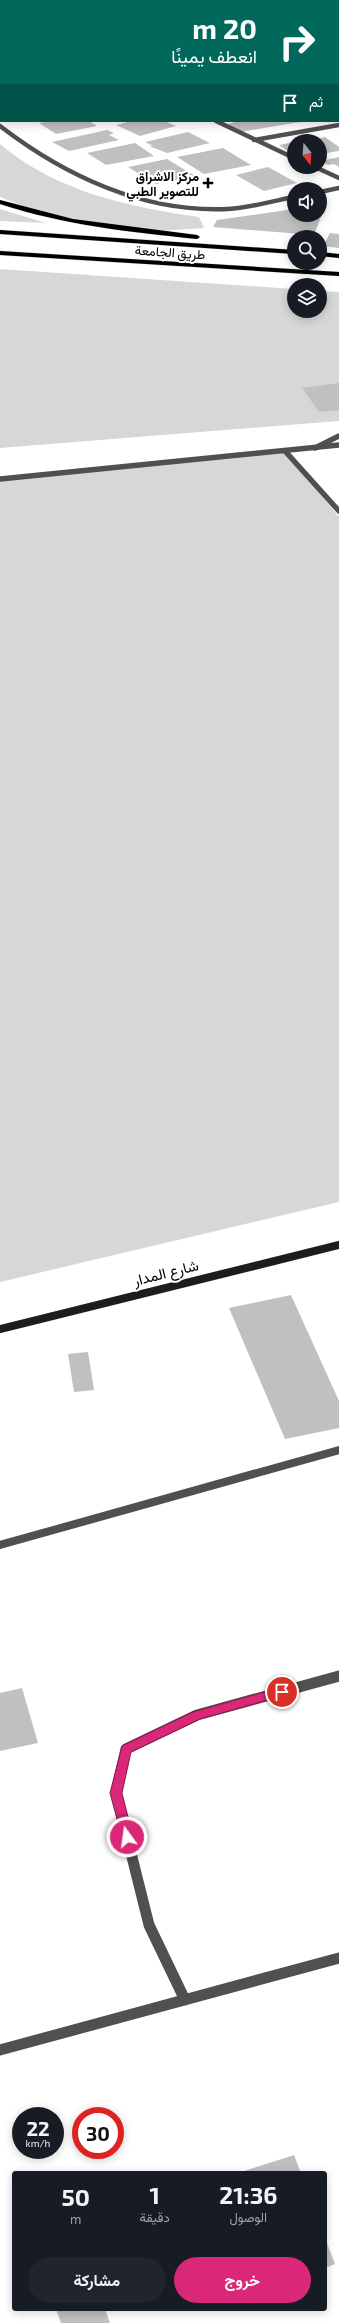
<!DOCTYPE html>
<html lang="ar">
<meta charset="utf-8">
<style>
body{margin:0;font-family:"Exo 2",Vazirmatn,sans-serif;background:#20242c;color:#f1f3f6;direction:rtl;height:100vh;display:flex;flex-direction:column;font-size:15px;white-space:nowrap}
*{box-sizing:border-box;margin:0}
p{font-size:13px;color:#9ea1a6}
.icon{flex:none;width:22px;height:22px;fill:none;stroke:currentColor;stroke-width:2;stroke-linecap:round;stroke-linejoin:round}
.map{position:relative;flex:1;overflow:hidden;direction:ltr}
.side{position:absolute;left:12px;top:2171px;width:315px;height:140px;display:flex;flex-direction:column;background:#171b24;border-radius:4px;box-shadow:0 2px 10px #0003;direction:rtl}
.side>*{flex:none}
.banner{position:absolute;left:0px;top:0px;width:339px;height:122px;box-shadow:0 2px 10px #0003;direction:rtl;background:#00695c;color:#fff;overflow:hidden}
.needle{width:26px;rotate:163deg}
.fabs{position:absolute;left:287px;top:134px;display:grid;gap:8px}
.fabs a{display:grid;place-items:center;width:40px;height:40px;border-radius:50%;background:#171b24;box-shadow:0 2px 10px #0003;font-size:20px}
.speed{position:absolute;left:12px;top:2107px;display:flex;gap:8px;font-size:20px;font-weight:700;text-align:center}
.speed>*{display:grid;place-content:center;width:52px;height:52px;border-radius:50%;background:#171b24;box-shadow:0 2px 10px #0003;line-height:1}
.speed small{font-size:10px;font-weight:400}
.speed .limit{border:6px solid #d22;background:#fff;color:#111}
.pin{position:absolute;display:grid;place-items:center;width:34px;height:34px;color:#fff;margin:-17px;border:2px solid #fff;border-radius:50%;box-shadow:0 1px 4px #0007}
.me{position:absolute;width:44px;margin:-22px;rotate:346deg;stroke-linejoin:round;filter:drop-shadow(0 0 3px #0008)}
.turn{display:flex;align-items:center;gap:14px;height:84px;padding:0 16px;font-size:18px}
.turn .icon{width:52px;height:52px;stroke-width:2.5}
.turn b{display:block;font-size:28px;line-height:34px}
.then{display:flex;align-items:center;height:38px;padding:0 16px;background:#0003;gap:8px;font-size:15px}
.eta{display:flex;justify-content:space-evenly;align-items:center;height:68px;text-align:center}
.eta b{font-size:24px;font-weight:700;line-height:28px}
.button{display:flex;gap:8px;margin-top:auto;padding:8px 16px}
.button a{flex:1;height:46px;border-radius:24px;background:#db2777;color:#fff;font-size:16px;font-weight:700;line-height:46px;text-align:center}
.button a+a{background:#20242c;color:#f1f3f6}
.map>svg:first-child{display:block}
</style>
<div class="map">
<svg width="339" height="2323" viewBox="0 0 339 2323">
<rect width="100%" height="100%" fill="#fff"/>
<!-- green -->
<path fill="#d7d7d7" d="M0,144c55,47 128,63 199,73l5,11 -46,3 -73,-10 -44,-8 -41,-16z
M0,209l46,14 -46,-2z
M0,269l294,20v22h26v-20l19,1v129l-339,27z
M285,451l54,66v685l-339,80v-803z"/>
<!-- building -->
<path fill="#c0c0c0" d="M52,121h37l8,5 -41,8 -17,-11z
M132,121h32l12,5 -36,10 -24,-11z
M233,121h67v1l-60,10 -12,-8 7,-2z
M107,130l7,3 -5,2 10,5 -50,11 -17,-9z
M188,132l22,11 -43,10 -18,-7h4l-8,-4z
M325,137l14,10v4l-19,3v-13h-12z
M294,142l-2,12 -13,-9z
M135,143l19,13 -48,9 -19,-12z
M223,148l28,17 -47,9 -27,-17z
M339,157v10l-5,-3 -6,1 -7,-4z
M167,159l28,17 -39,8 -28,-17z
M268,167l29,16 -33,8 -28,-16z
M326,204l-12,31 -101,-8 4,-7 77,-11v6h26v-10z
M330,233l9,1v14l-16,-2z
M339,383v27l-20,2 -17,-24z
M291,1295l48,106v27l-54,11 -56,-131z
M88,1352l6,38 -20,2 -6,-38z
M22,1688l16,55 -38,8v-58z
M294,2155l7,18h-63z
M325,2238l10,26 -10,4z
M56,2309h49l5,14h-49z"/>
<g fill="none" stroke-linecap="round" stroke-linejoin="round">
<!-- highway casing -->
<g stroke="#dbdbdb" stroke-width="1">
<path id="highway" d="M0,200l73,19 124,16 3,2 -3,2c-67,-7 -133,-14 -197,-35z
M0,230l294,20v4l-294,-20z
M0,251l339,21v4l-339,-21z
M320,252l19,2v4l-19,-2z"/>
</g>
<!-- lane -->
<path stroke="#505050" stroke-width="5.5" d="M315,448l24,-12"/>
<!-- street-far3 -->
<path stroke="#505050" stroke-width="4.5" d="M35,1l3,-1
M216,121l78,37
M0,126c65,50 144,87 228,83 22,-1 44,-8 66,-12
M254,140l85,-15
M315,167l24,11
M320,192l19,-4"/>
<!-- street-far2 -->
<path stroke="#505050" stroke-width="5.5" d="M285,451l54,60
M0,479l339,-34"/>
<!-- street-far1 -->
<path stroke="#505050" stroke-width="8" d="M0,1545l339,-95"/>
<!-- street -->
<path stroke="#505050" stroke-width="11" d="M185,2000l-36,-75 -33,-132 10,-44 71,-34 142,-39
M0,2050l339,-92"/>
<!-- secondary -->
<path stroke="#1d1d1d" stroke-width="8" d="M0,1329l339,-84"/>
<!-- highway -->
<use href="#highway" fill="#000" fill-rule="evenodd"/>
</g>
<!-- route -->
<path fill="#db2777" stroke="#8e194d" d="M282,1687l6,5 -2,3 -86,24 -69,33 -9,41 11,44 -6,5 -4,-1 -13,-48 12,-47 71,-34z"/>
<!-- markers -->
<path fill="#000" stroke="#fff" stroke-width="1.5" d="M206 177h4v4h4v4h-4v4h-4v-4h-4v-4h4z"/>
<g text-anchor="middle" stroke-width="4" stroke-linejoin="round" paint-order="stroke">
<!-- far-poi labels -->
<g font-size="13" font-weight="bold" fill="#000" stroke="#fff" text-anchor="end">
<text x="199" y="181">مركز الاشراق<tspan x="199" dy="15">للتصوير الطبي</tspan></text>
</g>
<!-- far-street labels -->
<g font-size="13" fill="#000" stroke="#fff">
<text transform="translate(170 252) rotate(4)" y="5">طريق الجامعة</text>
</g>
<!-- street labels -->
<g font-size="15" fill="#000" stroke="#fff">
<text transform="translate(166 1273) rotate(-14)" y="5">شارع المدار</text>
</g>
</g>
</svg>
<div class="fabs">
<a><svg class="needle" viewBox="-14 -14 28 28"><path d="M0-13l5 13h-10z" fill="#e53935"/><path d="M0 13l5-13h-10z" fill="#9ea1a6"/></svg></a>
<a><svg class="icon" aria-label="sound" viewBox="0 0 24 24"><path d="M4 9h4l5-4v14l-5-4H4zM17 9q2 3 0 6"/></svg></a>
<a><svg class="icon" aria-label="search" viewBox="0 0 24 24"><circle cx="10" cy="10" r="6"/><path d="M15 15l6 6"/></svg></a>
<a><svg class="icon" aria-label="layers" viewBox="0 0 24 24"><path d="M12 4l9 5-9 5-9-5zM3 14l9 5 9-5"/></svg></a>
</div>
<div class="speed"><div>22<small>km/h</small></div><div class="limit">30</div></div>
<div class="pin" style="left:282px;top:1692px;background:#d93025"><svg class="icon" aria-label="arrive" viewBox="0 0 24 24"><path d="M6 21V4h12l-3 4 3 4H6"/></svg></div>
<svg class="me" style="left:127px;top:1837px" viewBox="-20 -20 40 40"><circle r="17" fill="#db2777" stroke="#fff" stroke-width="3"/><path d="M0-11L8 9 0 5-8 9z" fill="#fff"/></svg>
<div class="banner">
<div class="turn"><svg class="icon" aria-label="right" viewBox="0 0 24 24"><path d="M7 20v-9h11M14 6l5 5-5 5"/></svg><div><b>20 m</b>انعطف يمينًا</div></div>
<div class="then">ثم<svg class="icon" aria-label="arrive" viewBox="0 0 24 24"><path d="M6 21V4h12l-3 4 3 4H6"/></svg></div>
</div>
<section class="side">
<div class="eta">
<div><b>21:36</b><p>الوصول</p></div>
<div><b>1</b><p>دقيقة</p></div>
<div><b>50</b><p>m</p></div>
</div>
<div class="button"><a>خروج</a><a>مشاركة</a></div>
</section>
</div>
